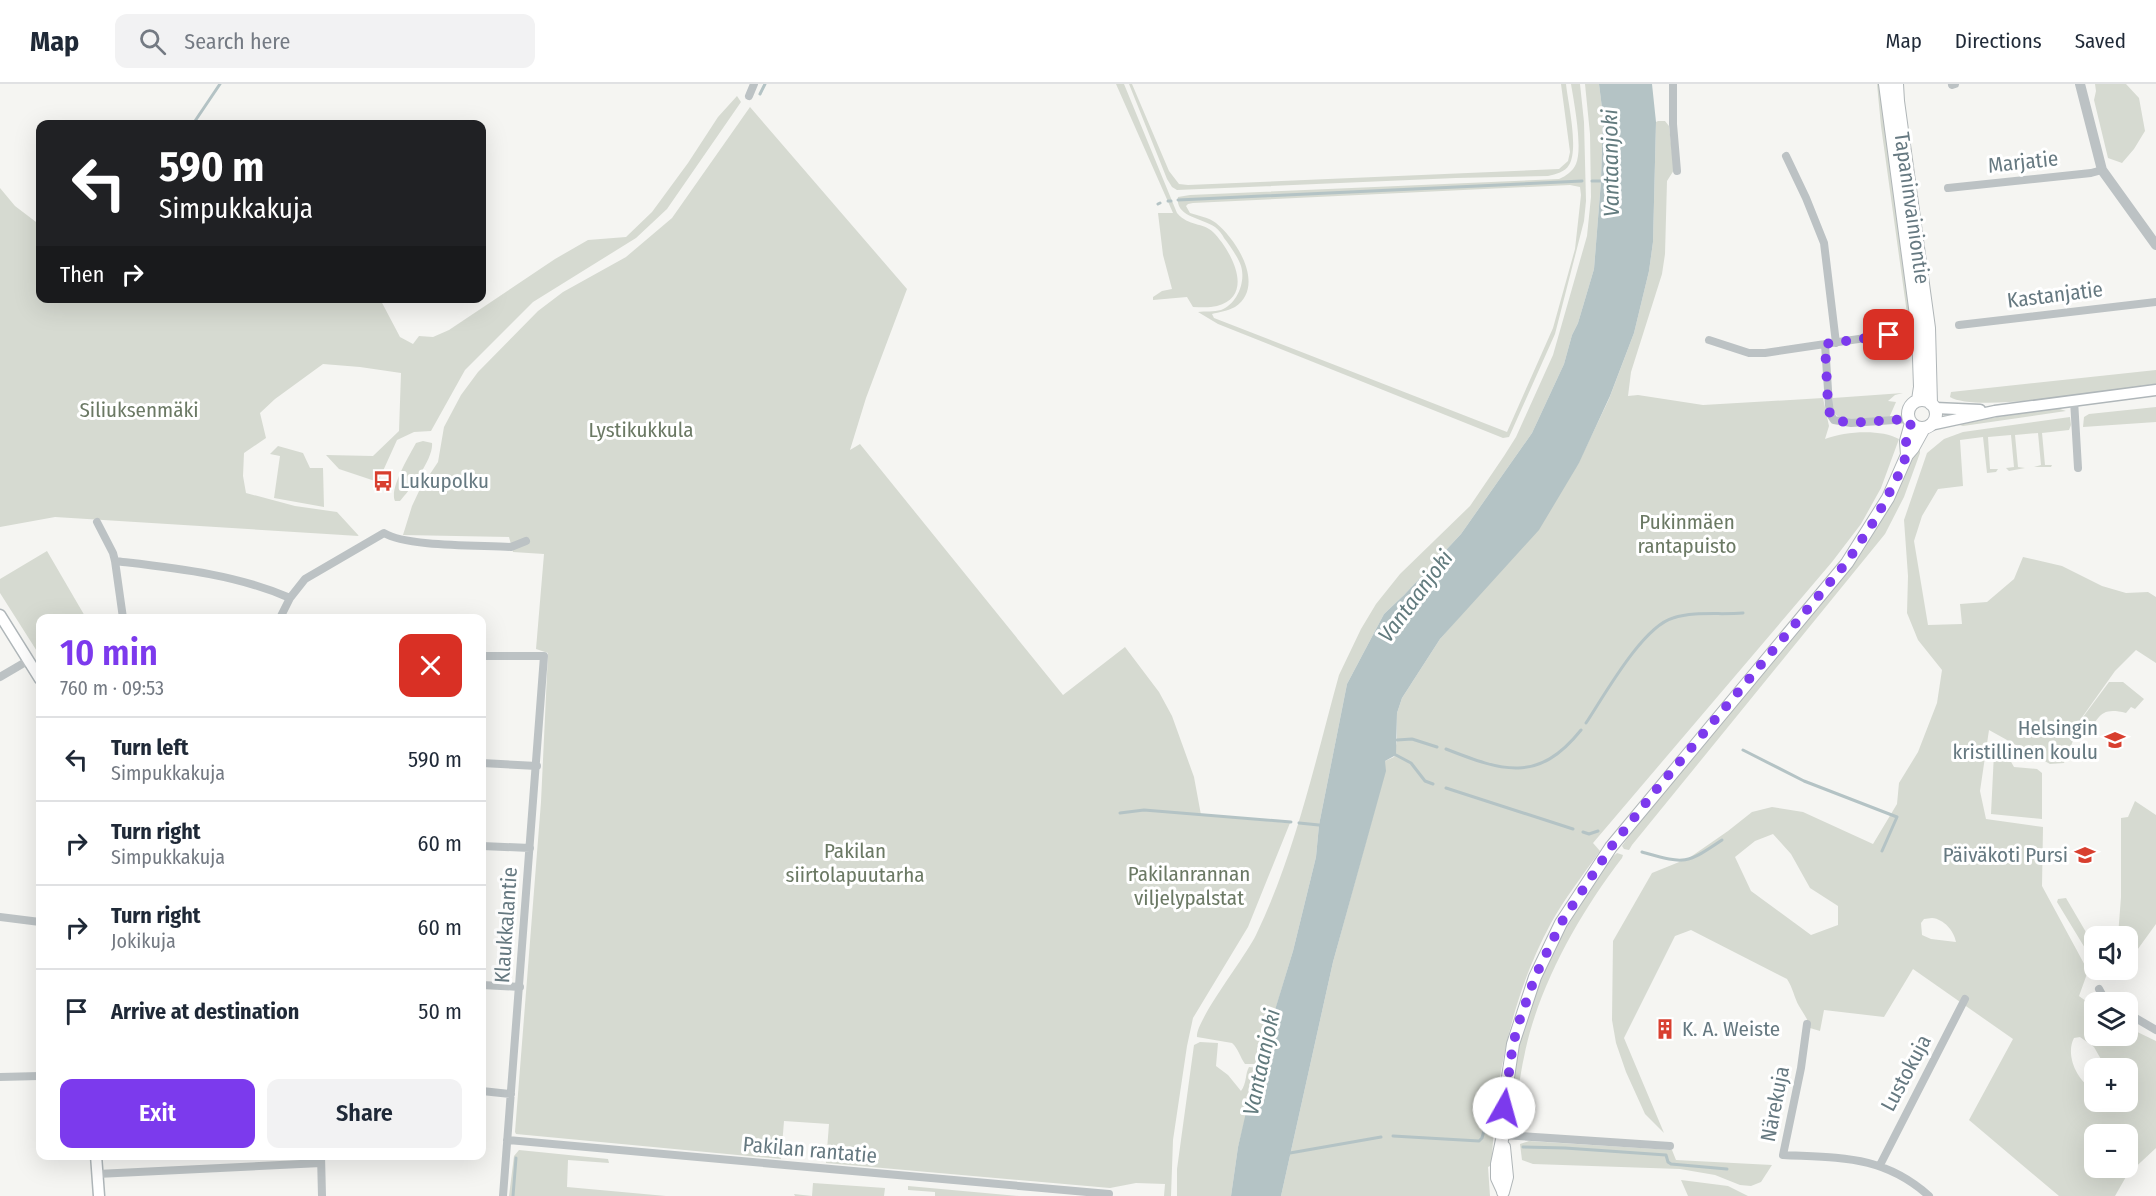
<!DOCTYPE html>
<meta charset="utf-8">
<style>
body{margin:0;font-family:"Fira Sans Condensed",sans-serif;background:#f2f2f3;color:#1f2937;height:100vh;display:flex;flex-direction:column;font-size:22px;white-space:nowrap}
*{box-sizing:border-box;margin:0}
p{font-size:20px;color:#747a83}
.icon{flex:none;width:33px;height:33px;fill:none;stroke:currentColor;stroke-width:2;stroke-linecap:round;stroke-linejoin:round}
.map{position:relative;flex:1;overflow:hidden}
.details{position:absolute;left:36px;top:530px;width:450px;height:546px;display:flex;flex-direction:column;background:#fff;border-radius:12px;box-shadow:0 6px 24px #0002}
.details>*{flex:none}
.banner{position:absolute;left:36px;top:36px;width:450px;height:183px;border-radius:12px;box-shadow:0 6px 24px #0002;background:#202124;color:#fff;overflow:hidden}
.buttons{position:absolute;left:2084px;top:842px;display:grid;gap:12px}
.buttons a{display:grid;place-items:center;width:54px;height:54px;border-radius:12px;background:#fff;box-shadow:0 6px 24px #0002;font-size:30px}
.pin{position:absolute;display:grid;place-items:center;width:51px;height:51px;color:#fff;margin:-26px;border-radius:12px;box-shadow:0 3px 9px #0006}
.me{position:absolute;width:66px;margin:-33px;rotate:7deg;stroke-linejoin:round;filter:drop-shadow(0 0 4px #0008)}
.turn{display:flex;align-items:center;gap:21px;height:126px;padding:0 24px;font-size:27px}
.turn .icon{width:78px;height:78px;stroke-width:2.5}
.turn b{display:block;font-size:42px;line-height:51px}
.then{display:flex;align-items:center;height:57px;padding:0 24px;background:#0003;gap:12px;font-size:22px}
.round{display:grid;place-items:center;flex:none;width:63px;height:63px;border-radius:12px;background:#f2f2f3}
.overview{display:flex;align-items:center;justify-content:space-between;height:102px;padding:0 24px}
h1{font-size:36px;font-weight:600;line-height:45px;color:#7c3aed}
.button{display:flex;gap:12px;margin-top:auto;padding:12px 24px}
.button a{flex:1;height:69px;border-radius:12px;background:#7c3aed;color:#fff;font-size:24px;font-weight:600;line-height:69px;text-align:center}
.button a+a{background:#f2f2f3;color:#1f2937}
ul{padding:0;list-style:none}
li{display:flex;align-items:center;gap:18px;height:84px;padding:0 24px;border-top:2px solid #e0e1e3}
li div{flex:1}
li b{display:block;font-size:22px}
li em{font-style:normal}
header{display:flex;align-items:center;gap:36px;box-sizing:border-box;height:84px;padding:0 30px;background:#fff;border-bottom:2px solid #e0e1e3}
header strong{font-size:28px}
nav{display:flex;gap:33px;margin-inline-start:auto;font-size:21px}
.search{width:420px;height:54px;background:#f2f2f3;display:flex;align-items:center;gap:15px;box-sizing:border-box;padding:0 21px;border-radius:12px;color:#747a83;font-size:22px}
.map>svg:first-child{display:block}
</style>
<header>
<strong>Map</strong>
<div class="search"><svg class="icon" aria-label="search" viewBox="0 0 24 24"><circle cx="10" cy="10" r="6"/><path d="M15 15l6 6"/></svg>Search here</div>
<nav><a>Map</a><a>Directions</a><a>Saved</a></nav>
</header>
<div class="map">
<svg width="2156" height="1112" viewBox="0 0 2156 1112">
<rect width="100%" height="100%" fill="#f5f5f2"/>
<!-- green -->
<path fill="#d6dad1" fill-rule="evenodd" d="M1116,0h8l53,129c12,14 26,9 36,19 18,18 43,64 4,74 -8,2 -17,1 -24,1l-6,-10 -34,3v-3l9,-6 10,-2 -9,-34 -5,-42h15z
M1129,0h3l37,87 10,13 9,1 371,-16 9,-8 2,-9 -9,-68h5c2,19 13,65 3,81 -4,7 -13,9 -21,11l-92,2 -279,12 -5,-3 -5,-8z
M1571,0h9l4,38 2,79 -2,20 -29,113 -46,103 -6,1 -285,-114 -20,-12c7,-1 16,0 23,-2 16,-6 25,-28 20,-44 -3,-9 -11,-20 -17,-28 -2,-4 -5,-8 -9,-11 -12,-9 -40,-10 -37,-30l12,-2 369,-16c7,-3 14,-8 17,-15 7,-16 -2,-62 -5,-80zM1570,101l10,2 1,8 -6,54 -22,79 -46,104 -293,-114 -2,-4c7,-2 16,-3 23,-7 31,-21 2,-67 -19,-84 -8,-6 -17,-7 -26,-10l-4,-7 2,-2 5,-1z
M1585,0h14l4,32 -2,65 -7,88 -16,54 -6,12 -8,29 -32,69 -71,101 -57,61 -20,19 -37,70 -28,141 -3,32 -23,94 -34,113h-14c-5,-7 -7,-16 -13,-21l-35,-6c-2,-16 49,-81 59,-102 39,-81 59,-173 83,-260l22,-46 15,-25 24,-30 70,-68 34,-50 12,-19 37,-82 34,-119 4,-39 -1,-63z
M1877,0h6l31,244h-5l-28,-202z
M2095,0h31l13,14 6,33 -11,18 -12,14 -14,-5 -14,-58 2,-9z
M737,12l4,6 -74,107 -31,29 -103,64 -68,68 -34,61 -17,1 -17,8 -19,42 -39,-13 -13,-14 47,1 26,-25 2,-58 -41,-6 -37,-3 -48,35 -15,14 6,25 -22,15 -1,23 3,17 49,13 42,6 22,24 -304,-19 -55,10v-339l15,18 25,19v73h141l16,5 32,-5 151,1 20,38 13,7 6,-8 14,1 16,-7 106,-71 33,-19 38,-3 26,-25 36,-49 30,-46z
M750,23l157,182 -41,109 -16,52 10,-6 203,251 62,-48 34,45 13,24 22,61 7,38 89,8 -42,104 -55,91 -6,28 -14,94 -2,56h-7l1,-12 -29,-1 -26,5 -284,-25 3,-39 -45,-3 -3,38 -265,-25 -1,-2 26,-330 7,-149 -12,-4 8,-95 -31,-2 -4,-15 -106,-2 9,-29 8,-17 18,-27 6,-35 17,-32 17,-23 60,-61 25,-19 63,-35 46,-39z
M1658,37h7l4,5 5,44 -7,11 -2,73 -3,20 -31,98 -3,24 10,-1 65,10 120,-7 6,28 -4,13c21,-8 56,-10 74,0l-18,49 -20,36 -29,38 -239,281 7,8c-17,24 -35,47 -49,72 -40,74 -57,159 -59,242l-4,2 2,29h-209l52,-234 49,-179 3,-22 9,-4 3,-17v-27l5,-15 38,-59 48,-55 90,-120 31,-65 25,-66 15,-62 4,-29 3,-120z
M2156,286v14c-39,4 -178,30 -206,13l1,-5z
M1903,309l-8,2 -7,6 8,1 -7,16c-12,0 -50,7 -55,-6 -2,-4 -1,-10 -1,-14z
M2156,323v15l-73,5 1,-10 5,-3z
M2057,324l9,3 -103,15 -4,-1 -1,-2z
M2070,333l1,8 -2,5 -27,3 3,32h7l-1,2h-17l7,-2 -3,-32 -23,2 3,32 7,1 -16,3 -3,-3 8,-1 -3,-32 -23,2 2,32h8l-2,3 -9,1 -4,-36 -23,3 3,46 -25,3 -16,27 -8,25 14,84 34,-1 -2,-20 27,-2 27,-23 9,-22 39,9 40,20 24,7 22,-1 8,5v66l-20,-13 -21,21 -32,45 -19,47 -14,1 -61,-34 -9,61 6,28 57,8 -1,59 46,85 -9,25 15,11v28h33v-8l29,14v107l-29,27 -12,21h-56l-90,-76 44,-81 -100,-70 -29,48 -60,-7 -4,21 -10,-3c-3,-11 -6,-13 -11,-22 -5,-9 -6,-18 -12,-27l-96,-49 -16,6 -51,102 40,95 -19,-19 -19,-42 -10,-29 -4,-23 1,-79 39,-68 37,-15 39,-27 24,-19 20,-5 31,5 70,32 24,-40 2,-21 19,-31 19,-49 5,-33 -24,-30 -11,-27 1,-37 -4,-56 23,-67 17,-14 19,-7zM1773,750l18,20 19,34 28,18v19l-27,10 -60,-44 -16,-34 20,-16zM1932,834c12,1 22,13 24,24l-25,-3 -9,-4 -1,-12 3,-4zM2080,953l14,10 12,21h21v33h-33v-11c-17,-9 -29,-35 -20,-52zM2094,1050h33v33h-33z
M423,357l9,2c2,15 -22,47 -32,58h-5c-6,-12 14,-45 21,-58z
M278,362l25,7 7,15h13l1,39 -50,-9 6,-42 -10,-2z
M1916,365l4,1v3l-16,44 -19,37 -253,311 -3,5 -5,-1 -2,-3 27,-39 183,-219z
M47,467l39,67h-46v38l-40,-63v-14z
M2109,598h14l21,17 -9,10 -4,-2 -5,6c-27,-7 -27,5 -41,25l-7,-5 5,-16z
M1994,669h12l8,14 23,2 5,4v46l-51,-5z
M2135,717l21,14v109l-29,40v-28h-9l3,-39v-79l7,-1z
M1617,769l6,2 -1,3c-38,50 -71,106 -90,167 -9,29 -13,60 -18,91l-2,3c-4,-79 31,-157 72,-223 9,-13 20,-34 33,-43z
M2066,814l24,41 4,3v21l-37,-61 1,-3z
M1200,958l18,1 -2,23 12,9 13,16c6,-8 4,-17 8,-24l9,1 -20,79 -7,49h-54v-27l17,-124z
M1529,1057l143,9 4,10 96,5 -11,17 -10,4 -11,-1 -25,-10 -35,-6 -147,-5 -11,-4 -2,-16z
M519,1066l89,9 1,4 -41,-3 -1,27 99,9h-157l5,-40z
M1681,1096l47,6 20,10h-60z
M813,1099l72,5 -1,8h-89l-1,-2 18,2z
M908,1102l111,10h-84v-4l-27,-2z"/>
<!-- water -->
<path fill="#b4c3c5" d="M1599,0h53l4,38 -3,120 -4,29 -15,62 -24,63 -31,67 -40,67 -99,109 -38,59 -5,15 -1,42 -11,6 1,10 -53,191 -52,234h-50l7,-49 15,-65 40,-131 23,-94 3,-32 28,-141 37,-70 20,-19 57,-61 71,-101 32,-69 8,-29 6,-12 16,-54 7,-88 2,-65z"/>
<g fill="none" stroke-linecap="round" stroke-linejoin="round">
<!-- stream -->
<path stroke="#b4c3c5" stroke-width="3" d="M760,10l5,-10
M193,40l27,-40
M1592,97h9
M1178,116l404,-19
M1168,117h3
M1158,120l2,-1
M1586,639c18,-27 56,-96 87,-105 22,-7 47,-3 70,-5
M1397,656l15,-1 25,8
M1446,665c56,22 92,35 135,-19
M1743,666l61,31 93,36 -15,34
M1396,671l15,8 14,18 8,3
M1446,704l127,41
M1120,729l24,-3 147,12
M1299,739l20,2
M1583,748l6,2 9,-3
M1642,768c43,12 43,13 80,-12
M1393,1052l86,5 3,-3 5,-19
M1523,1063l42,1 101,7 2,7 3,2 56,5
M1290,1069l91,-16
M513,1112l3,-38"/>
<!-- secondary casing -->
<g stroke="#afb6b9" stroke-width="13">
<path id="secondary" d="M1935,324l45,2
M1930,341l65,-14 161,-21
M0,531l40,64
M96,1071l3,41"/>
</g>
<!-- primary casing -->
<g stroke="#b0b6b8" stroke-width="14">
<path id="primary" d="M1885,0l33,246 2,57 -2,13
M1897,0l1,17 31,227 2,76
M1908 330a14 14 0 1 1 28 0a14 14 0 1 1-28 0Z
M1907,371l-1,-14 5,-18
M1503,1107l-6,-13v-14l6,-29 4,-51 6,-40 22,-67 26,-54 50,-76 236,-284 41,-65 19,-43 6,-7 11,-20
M1503,1108l4,-15 -3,-30"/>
</g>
<!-- minor -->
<path stroke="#bcc2c4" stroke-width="8" d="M1673,0v40l4,47
M1952,1l3,-1
M749,12l5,-12
M1786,72l20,42 18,45 12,100
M1948,104l143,-15 11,-3
M1959,241l197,-23
M1709,256l40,13h16l134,-20
M1825,260l4,61 1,9 4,6 17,3 57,-4
M2074,316l4,68
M97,438l16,31 2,8c59,7 120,13 175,37
M115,477l8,57
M280,534l10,-20 15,-19 79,-46c22,14 98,12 127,14l15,-6
M482,572h62l-41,540
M0,593l29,-17
M482,679l55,3
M482,762l48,2
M0,833l40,5
M482,901l38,2
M2099,905l6,11 3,2
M2127,929l29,17
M1807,940l-6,44 -18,87c57,3 100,0 146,41
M0,993l40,-1
M482,1007l29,3
M1503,1051l167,11
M507,1056l602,54
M321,1071l1,41
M1880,1081l85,-166
M97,1090l224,-11"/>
<!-- tertiary -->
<path stroke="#bcc2c4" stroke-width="10" d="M2080,0l22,86 54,75"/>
<!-- secondary -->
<use href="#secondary" stroke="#fff" stroke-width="10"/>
<!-- primary -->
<use href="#primary" stroke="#fff" stroke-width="12"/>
</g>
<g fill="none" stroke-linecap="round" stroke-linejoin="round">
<!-- route -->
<path stroke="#7c3aed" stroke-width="10" stroke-dasharray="0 18" d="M1504,1024l9,-64 6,-22 16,-45 26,-54 50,-76 45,-57 191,-228 29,-44 21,-40 10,-24 -1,-13 5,-18 -3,-4 -57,4 -17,-3 -4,-6 -2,-9 -3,-61 64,-9"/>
</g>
<!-- icons -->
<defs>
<g id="bus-bare" transform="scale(1.62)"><path d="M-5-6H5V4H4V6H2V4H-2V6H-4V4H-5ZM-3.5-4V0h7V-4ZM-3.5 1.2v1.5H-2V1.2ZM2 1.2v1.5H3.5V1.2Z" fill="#d83f2f" stroke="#fff" stroke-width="2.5" paint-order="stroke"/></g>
<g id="school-bare" transform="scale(1.62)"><path d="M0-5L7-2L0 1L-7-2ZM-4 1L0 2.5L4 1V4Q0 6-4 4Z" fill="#d83f2f" stroke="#fff" stroke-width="2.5" paint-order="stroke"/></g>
<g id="building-bare" transform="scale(1.62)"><path d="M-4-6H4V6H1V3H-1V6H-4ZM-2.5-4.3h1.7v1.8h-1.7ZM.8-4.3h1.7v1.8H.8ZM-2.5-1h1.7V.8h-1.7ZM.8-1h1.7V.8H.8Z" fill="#d83f2f" stroke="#fff" stroke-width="2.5" paint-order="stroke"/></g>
</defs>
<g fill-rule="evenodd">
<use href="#bus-bare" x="383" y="397"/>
<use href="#school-bare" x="2115" y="656"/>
<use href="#school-bare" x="2085" y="771"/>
<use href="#building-bare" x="1665" y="945"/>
</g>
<g text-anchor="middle" stroke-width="6" stroke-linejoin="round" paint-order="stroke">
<!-- street labels -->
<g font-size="21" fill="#667981" stroke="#fff">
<text transform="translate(2023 78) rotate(-6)" y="7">Marjatie</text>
<text transform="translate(1912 124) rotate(82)" y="7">Tapaninvainiontie</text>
<text transform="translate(2055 211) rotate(-7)" y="7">Kastanjatie</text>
<text transform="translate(506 841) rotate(-86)" y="7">Klaukkalantie</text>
<text transform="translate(1906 989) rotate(-62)" y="7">Lustokuja</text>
<text transform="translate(1775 1020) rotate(-79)" y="7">Närekuja</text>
<text transform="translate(810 1066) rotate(5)" y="7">Pakilan rantatie</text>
</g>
<!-- park labels -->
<g font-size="21" fill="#6b7964" stroke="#fff">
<text x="139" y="333">Siliuksenmäki</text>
<text x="641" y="353">Lystikukkula</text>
<text x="1687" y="445">Pukinmäen<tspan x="1687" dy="24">rantapuisto</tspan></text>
<text x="855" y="774">Pakilan<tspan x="855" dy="24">siirtolapuutarha</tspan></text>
<text x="1189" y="797">Pakilanrannan<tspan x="1189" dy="24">viljelypalstat</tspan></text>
</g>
<!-- poi labels -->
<g font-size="21" fill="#667981" stroke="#fff" text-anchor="start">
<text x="400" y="404">Lukupolku</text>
<text x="2098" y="651" text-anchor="end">Helsingin<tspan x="2098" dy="24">kristillinen koulu</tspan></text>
<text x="2068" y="778" text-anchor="end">Päiväkoti Pursi</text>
<text x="1682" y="952">K. A. Weiste</text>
</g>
<!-- water labels -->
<g font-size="22" font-style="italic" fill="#627b7e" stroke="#fff">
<text transform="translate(1610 79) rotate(-91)" y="8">Vantaanjoki</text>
<text transform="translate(1415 512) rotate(-53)" y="8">Vantaanjoki</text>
<text transform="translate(1261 978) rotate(-78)" y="8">Vantaanjoki</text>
</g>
</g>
</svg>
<div class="buttons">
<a><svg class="icon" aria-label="sound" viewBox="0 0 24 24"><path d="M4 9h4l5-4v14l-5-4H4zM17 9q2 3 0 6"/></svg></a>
<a><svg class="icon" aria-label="layers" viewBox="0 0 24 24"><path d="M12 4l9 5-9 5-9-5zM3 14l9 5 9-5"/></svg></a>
<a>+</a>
<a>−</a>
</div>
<div class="pin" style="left:1889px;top:251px;background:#d93025"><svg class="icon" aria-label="arrive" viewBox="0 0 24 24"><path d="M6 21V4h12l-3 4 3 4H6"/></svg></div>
<svg class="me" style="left:1504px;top:1024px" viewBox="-20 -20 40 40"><circle r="19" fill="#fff"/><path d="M0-13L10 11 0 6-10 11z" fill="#7c3aed"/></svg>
<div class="banner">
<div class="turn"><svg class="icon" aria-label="left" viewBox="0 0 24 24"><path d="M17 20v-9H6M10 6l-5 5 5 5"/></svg><div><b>590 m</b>Simpukkakuja</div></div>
<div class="then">Then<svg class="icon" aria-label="right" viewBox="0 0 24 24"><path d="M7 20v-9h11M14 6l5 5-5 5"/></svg></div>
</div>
<section class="details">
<div class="overview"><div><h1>10 min</h1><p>760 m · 09:53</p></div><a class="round" style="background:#d93025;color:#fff"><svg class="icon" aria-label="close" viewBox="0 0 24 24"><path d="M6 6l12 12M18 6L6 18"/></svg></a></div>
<ul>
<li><svg class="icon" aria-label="left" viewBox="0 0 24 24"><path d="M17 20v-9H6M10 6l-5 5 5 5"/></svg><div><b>Turn left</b><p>Simpukkakuja</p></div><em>590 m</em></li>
<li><svg class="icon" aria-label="right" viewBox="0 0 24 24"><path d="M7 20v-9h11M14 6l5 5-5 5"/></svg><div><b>Turn right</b><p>Simpukkakuja</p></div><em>60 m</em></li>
<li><svg class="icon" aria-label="right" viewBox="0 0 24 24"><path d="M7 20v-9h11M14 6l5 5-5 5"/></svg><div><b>Turn right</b><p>Jokikuja</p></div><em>60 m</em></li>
<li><svg class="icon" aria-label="arrive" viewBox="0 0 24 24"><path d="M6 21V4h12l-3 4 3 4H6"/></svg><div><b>Arrive at destination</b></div><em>50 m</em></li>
</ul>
<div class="button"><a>Exit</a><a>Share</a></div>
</section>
</div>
